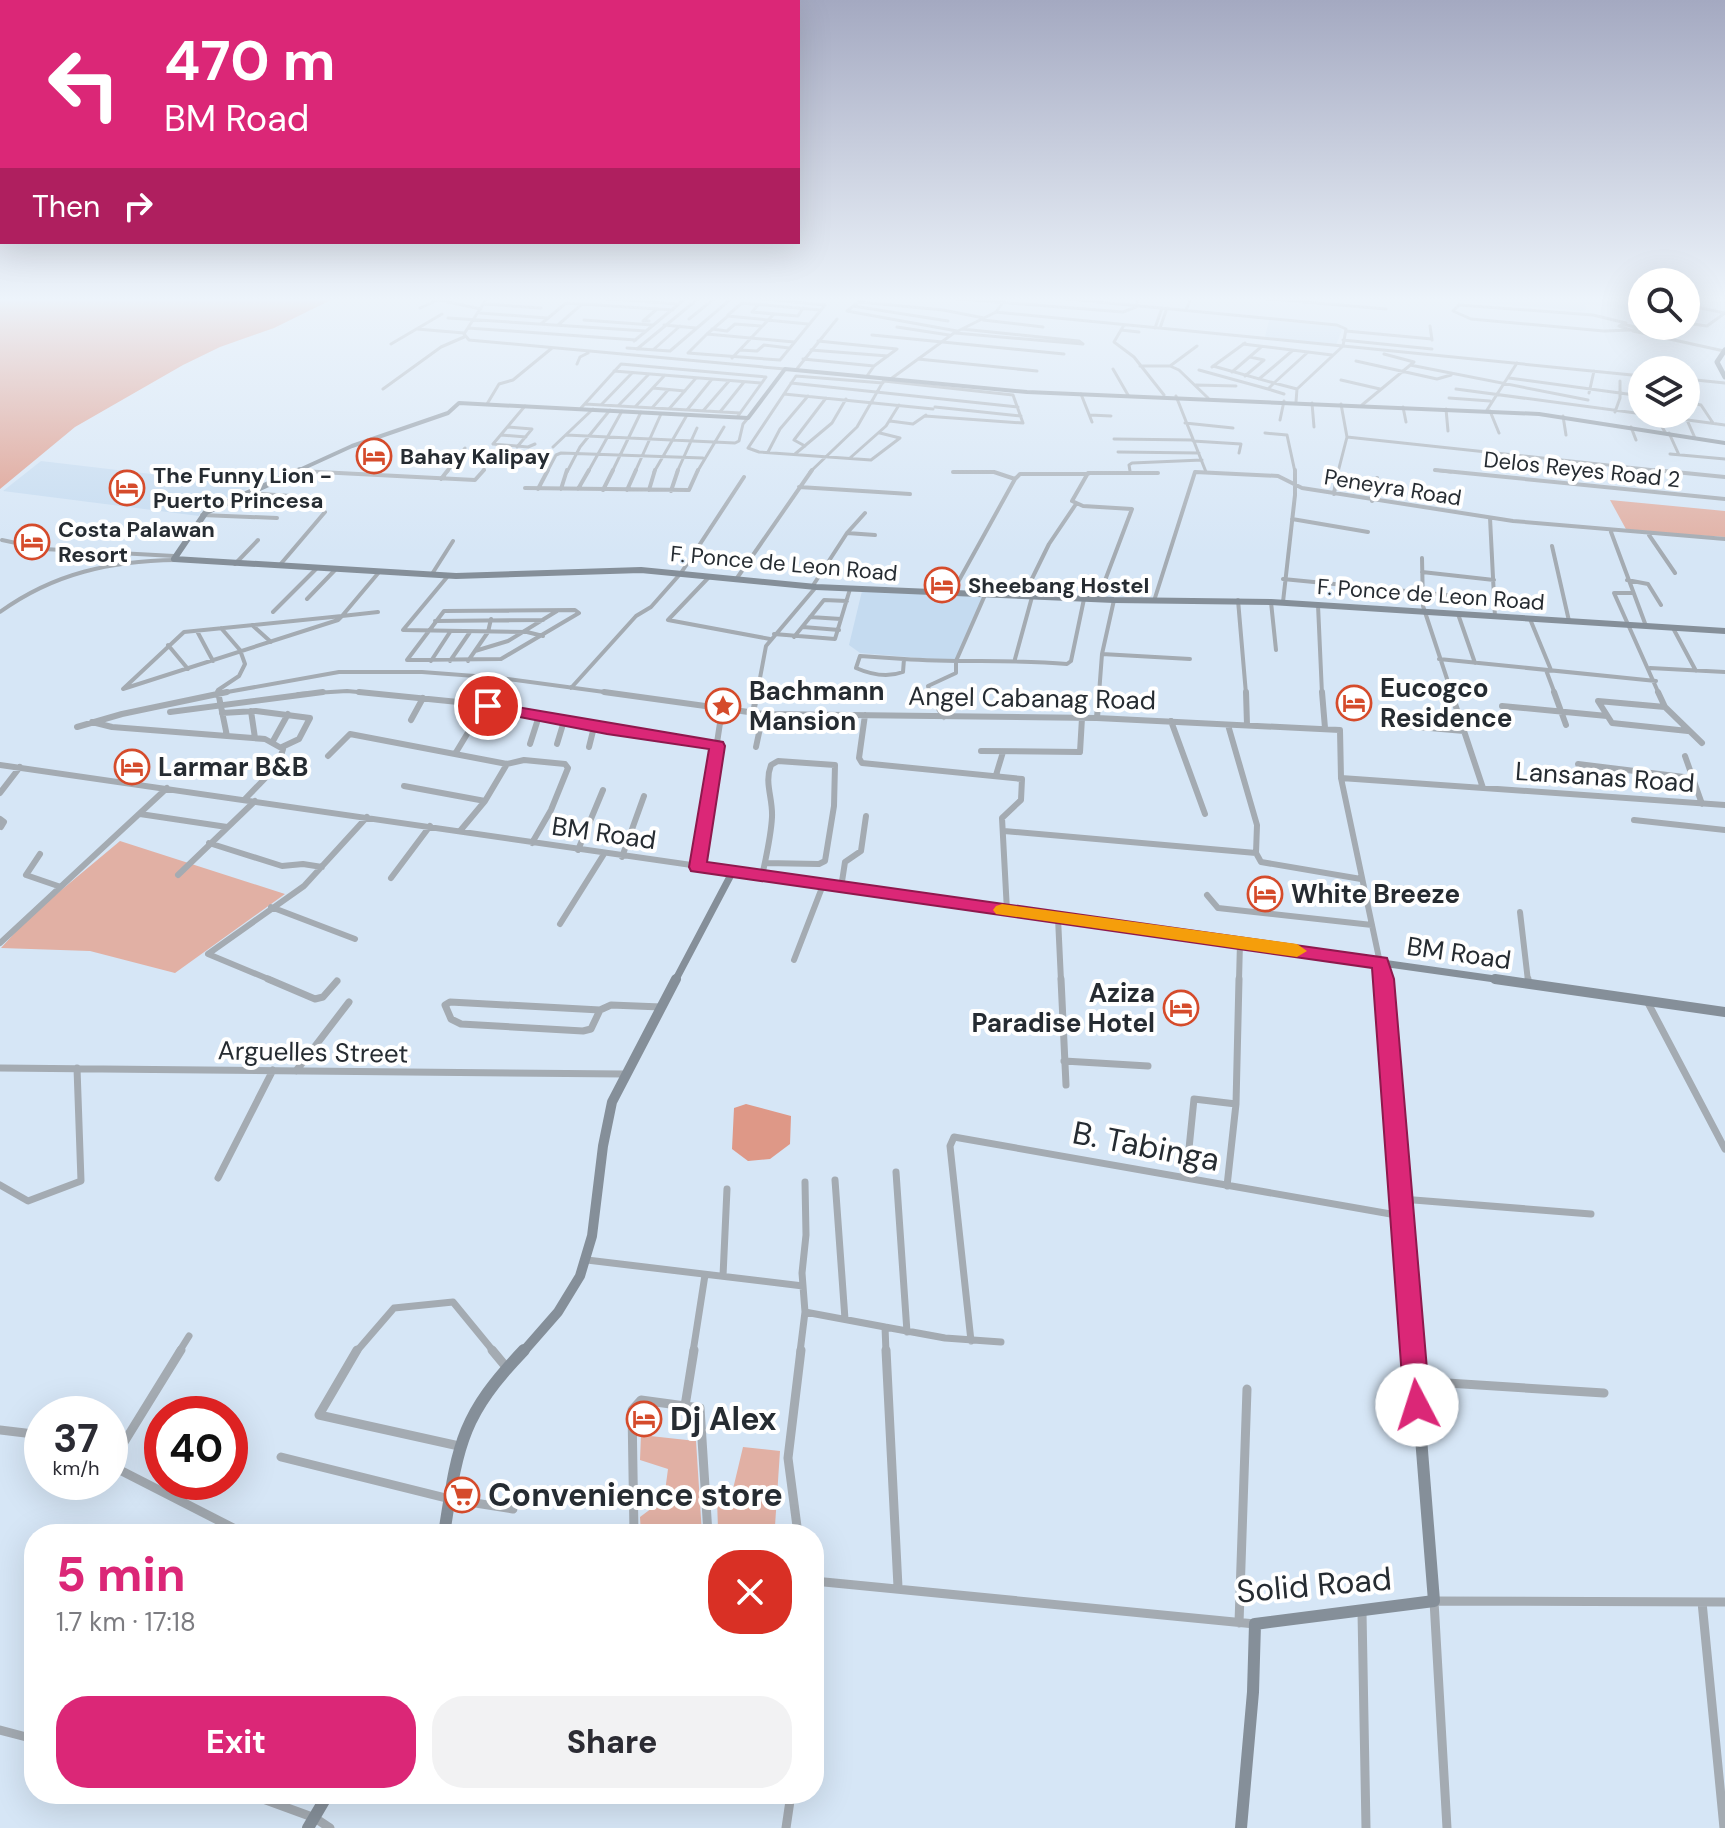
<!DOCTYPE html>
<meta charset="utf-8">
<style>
body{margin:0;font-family:"DM Sans",sans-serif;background:#f2f2f3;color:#2b2b33;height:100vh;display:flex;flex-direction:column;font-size:30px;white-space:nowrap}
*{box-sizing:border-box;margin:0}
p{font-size:26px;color:#7c7c81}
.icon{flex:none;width:44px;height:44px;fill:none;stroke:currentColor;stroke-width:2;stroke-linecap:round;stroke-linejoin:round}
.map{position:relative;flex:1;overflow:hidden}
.panel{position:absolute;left:24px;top:1524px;width:800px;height:280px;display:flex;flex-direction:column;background:#fff;border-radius:32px;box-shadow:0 8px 32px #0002}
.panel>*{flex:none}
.banner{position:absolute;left:0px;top:0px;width:800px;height:244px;box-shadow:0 8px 32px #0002;background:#db2777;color:#fff;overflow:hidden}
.tools{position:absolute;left:1628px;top:268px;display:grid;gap:16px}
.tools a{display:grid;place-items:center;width:72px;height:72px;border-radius:50%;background:#fff;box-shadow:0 8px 32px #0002;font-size:40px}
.speed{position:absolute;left:24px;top:1396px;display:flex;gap:16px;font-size:40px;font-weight:700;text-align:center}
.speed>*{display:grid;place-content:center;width:104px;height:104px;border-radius:50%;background:#fff;box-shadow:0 8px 32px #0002;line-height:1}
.speed small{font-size:20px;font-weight:400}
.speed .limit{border:12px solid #d22;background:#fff;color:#111}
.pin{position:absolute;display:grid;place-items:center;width:68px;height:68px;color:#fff;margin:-34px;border:4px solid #fff;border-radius:50%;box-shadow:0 2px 8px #0007}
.me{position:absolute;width:88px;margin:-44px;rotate:355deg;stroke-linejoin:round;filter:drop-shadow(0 0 6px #0008)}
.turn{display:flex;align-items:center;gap:28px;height:168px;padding:0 32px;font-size:36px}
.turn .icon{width:104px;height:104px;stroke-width:2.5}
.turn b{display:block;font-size:56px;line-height:68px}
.then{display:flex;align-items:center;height:76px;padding:0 32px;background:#0003;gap:16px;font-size:30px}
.round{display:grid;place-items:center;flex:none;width:84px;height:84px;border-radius:32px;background:#f2f2f3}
.overview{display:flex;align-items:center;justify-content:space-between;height:136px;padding:0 32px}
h1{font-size:48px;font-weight:800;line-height:60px;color:#db2777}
.cta{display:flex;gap:16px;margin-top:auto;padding:16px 32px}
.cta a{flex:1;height:92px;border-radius:32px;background:#db2777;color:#fff;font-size:32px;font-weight:800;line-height:92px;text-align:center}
.cta a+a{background:#f2f2f3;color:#2b2b33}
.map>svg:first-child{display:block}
</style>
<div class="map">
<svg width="1725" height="1828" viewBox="0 0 1725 1828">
<rect width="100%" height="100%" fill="#d6e6f6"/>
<!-- built -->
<path fill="#c5dbf0" d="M1430,298h195l4,11 -44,-5 1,6 -4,1z
M1269,320l70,7 3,3 -6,15 -71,-8z
M41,461l212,25 -52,24 -2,6 -196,-25z
M862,591l122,6 -28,64 -96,-8 -11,-8z"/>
<!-- green -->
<path fill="#e1b0a4" d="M1610,500l115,11v26l-98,-6z
M120,841l165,53 -110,79 -85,-22 -89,-3 28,-31z
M641,1435l55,6 6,93h-61l-1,-17 24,-18 4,-30 -28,-9z
M743,1447l37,4 -5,75 -57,3 -1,-30 16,-10z"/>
<!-- water -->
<path fill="#de9887" d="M0,298h335l-61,30 -54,19 -37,18 -108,62 -75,62z
M746,1104l45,12 -1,28 -20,15 -22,2 -16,-12 2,-41z"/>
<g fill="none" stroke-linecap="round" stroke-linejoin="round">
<!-- street-far4 -->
<path stroke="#a4abb2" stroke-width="3" d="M429,298l52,11
M487,298l-23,36 5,6 316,29
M596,298l83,6
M947,298l176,14 13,-5 2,-9
M1057,298l280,27 9,4 -3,17 299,30
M1258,298l128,11
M862,299l-15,12 110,20
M860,302l83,8 41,8
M484,304l57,4
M758,305l-6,7 46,4 5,-8
M1459,305l-6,6 18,8 133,12 26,-1
M1459,305l134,10 33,8
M1686,305l39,8
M853,306l95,15
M420,308l18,-8
M1186,310l5,-12
M996,312l347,34
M480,313l67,5
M728,315l14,-12 78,7
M448,318l198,13
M689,319l26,-21
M584,320l68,5
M983,320l60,7
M649,321h-6l14,-12
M1686,323l21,3 18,-13
M541,324l25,-21 107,7
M1623,324l19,5 -12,1 -11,-4z
M558,325l24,-21
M664,325l32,3
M1124,325l-10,17 20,15 30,38
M1430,326l2,14
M897,327l52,8
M468,328l168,12
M1155,328l7,-20
M1160,328l7,-20
M417,329l47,4
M712,329l15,2 8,-7 26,2
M962,329l117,12 4,3
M1121,330l18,2
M1346,331l86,8
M1633,331l91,20
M955,333l128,11
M707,334l21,-18 80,8
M872,335l192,19
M1343,340l89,9
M634,341l52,-43
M818,341l79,8
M391,344l51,-30
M1243,344l89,11
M1197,346l-27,20 9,4 29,28
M627,348l43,3 62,-53
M637,349l62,-51
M653,350l27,-24
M740,350l17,1 7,-6 25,3
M811,350l77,6
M688,353l92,7 45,-55 -71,-7
M688,353l19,-19 87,8
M732,358l41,-43
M803,359l71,7
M918,359l119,12
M1356,361l81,18 14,-4
M1654,361l4,9
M577,364l3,-7 8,-4
M1410,365l178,35
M1140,366h30
M1213,366l61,17 34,-31
M1212,367l33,-24
M1113,369l15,26
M796,370l41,-51
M1199,370l69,19 6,-6 23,6
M614,371l147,12
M1232,372l29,-25
M867,376l7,-10 23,-17
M1245,376l19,-16 -14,-3
M892,378l62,-45 42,-21 10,-14
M1509,378l133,18
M1259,379l33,-28
M1686,379l39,4
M1341,380l39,9
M884,381l129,14 10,28 -98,-7
M791,383l227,24
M1196,385l40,1
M1637,385l5,3
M653,388l32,3
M383,389l58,-42 23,-10
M1268,389l16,5
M1456,389l269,36
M1589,393l5,-22
M784,394l149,15
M1081,394l11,28
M1176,396l30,76
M1449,398l41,3
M1296,402l1,-13 46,-43
M1686,402l15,3 12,18
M1312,403l2,24
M487,404l12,-20 14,-4 39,-32
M585,404l155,9
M1341,404l6,33
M601,405l31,-32
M1362,405l52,-43 -30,-8
M525,406l-32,38 35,3 7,-3
M618,406l31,-32
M635,407l30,-32
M935,407l86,9
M1403,407l3,15
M581,408l40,-44 145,13 -28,39
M652,408l16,-18
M669,409l27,-31
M1446,409l2,22
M687,410l25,-31
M1487,410l30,-47
M703,411l26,-30
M1490,411l9,22
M720,412l24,-30
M1615,412l5,-14v-17
M1090,415l21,1
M1655,415l10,17
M1563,416l3,19
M1280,420l4,-19
M1687,420l8,18
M890,421l23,3 13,-9
M1185,423l48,5
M508,427l24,2 -15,18
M1631,427l5,13
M880,433l20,5 -29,22 -112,-8 -11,-4 48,-72 87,7
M1265,433l22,2 8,37
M1669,433l10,22
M501,435l25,2
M566,435l169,8 4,-2 4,-17 5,-6
M1114,439l79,1
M1193,441l48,3 -2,9
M805,446l-11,-6 32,-42
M553,447l40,-38
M768,452l12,-23 28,-33
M1118,452l81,1
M795,454l37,-31 14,-24
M1670,454l55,5
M850,458l36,-32 13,-21
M1435,470l16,2
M300,471l11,1
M1130,471l-1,-6 3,-2 70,-3
M447,472l18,-24
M482,472l2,-3
M547,472l9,-17 5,-2 142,5
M567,472l13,-25 30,-37
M588,472l34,-61
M612,472l29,-60
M635,472l26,-58
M654,472l33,-57
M677,472l20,-44
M697,472l27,-45
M810,472l47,-45 27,-47
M1338,472l9,-35 327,35"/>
<!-- street-far3 -->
<path stroke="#a4abb2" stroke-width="4" d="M1435,470l290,29
M1655,470l70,7
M300,471l175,9 9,-10
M441,479l7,-9
M1015,479l5,-5h68
M799,487l111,7
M525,488l164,2 9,-20
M538,489l10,-19
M561,489l6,-19
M578,489l11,-19
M603,490l10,-20
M627,490l9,-20
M649,490l6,-20
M671,491l7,-21
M247,493l44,3
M1334,494l4,-24
M1372,501l5,-23
M225,503l41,3
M202,515l75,3
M1490,518l5,99
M1292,519l76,13
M1611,532l35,94
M847,533l28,2
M1649,535l26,38
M2,540l42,9 130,7
M1552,546l17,75
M1422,558l1,48 29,88
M235,564l23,-24
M279,566l46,-54
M1422,572l72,8
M432,574l21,-33
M448,576l-45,54 124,2 16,4
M710,576l-42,44 102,19
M737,578l75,-108
M1283,579l164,16
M1627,580l21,4 13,21
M812,587l35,-54 18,-20
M952,593l63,-114 -21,-7h-41
M1631,593h-17l45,101
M1023,597l26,-53 27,-40
M307,599l29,-30
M1098,599l34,-90 -49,-3 -11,-5 16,-28h70
M1238,600l8,94
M1154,601l41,-129 83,4 24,12 211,33 212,18
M1271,602l5,48
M1283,602l12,-107v-25
M1318,605l4,89
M575,610l4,3 -78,46 -94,1 37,-49z
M0,612c54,-39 111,-51 176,-52
M273,612l44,-44
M1458,614l17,49
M342,616l-4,4 -215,69 61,-57z
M342,616l38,-45
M342,616l36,-4
M810,617l31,2
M1530,619l21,51
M435,621l108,-1
M252,625l19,17
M803,627l36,3
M1673,628l23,43
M197,631l16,30
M774,634l61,5 15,-50
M794,637l30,-37 23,1
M168,645l20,24
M475,651l33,-10 49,-30
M1102,654l88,5
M860,656l44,3 -1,13c-16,6 -31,3 -47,-4z
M904,659c55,4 108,0 163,5l4,-3 13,-62
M1015,659l17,-62
M1439,659l217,22
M431,661l19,-29
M450,661l20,-29
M468,661l20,-29 3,-13
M1650,668l75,4
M1546,670l9,24
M571,688l65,-72 15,-9 30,-34 63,-96
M216,694l123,-22h83l79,6 118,16
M219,694l-1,-4 21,-14 6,-12 -5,-14 -19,-22
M298,694l49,-3 32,3
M757,694l9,-48 50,-59
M930,694l-2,-8 28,-13v-12l29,-66
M1099,694l3,-40 12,-54"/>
<!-- street-far2 -->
<path stroke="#a4abb2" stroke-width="6" d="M218,692l9,44 38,3 18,10 -5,16 -33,34
M359,692l109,11 249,43
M604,692l159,22 334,4 243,12 1,48 39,185
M929,692l15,25
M1246,692l1,33
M1322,692l3,36
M1451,692l32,96
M1554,692l12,33
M1658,692l7,15 37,36
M1502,706l105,10
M1665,707l-67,-6 14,22 76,8
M251,711l4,27
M170,712l153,-20
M222,713l34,-2 54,7 -11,21 -17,8
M753,713l4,-21
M865,715l-6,43 3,5 160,16 -1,21 -19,18 5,93
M1097,718l2,-26
M411,720l12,-22
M1171,721l34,93
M92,722l20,5 115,9
M1384,724l80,7
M1228,725l29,100 -1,28 5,9 100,17
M77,727l45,-13 105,-22
M273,741l15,-27
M530,744l9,-28
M557,744l7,-23
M589,747l5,-20
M756,747l7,-33
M981,751l99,1 2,-34
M455,754l29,-48
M328,756l22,-22 157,30 17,-4 41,4 3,4 -17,42 -19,33
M1685,756l17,48
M1578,764l114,14
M0,765l733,106
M996,775l7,-23
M1341,778l384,27
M404,786l81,15
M0,793l20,-26
M140,814l87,13
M0,819l4,3 -3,5
M1634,820l91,10
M460,831l25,-30 22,-37
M1004,831l252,22
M209,843l73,23 21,-2 19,3
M578,850l25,-60
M40,854l-14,21 32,11
M622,857l22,-61
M698,867l24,-157
M178,875l77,-74
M762,876c4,-19 9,-39 10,-59 1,-19 -8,-34 -1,-52l7,-4 57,4 -1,41 -9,55 -6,3 -54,-1
M391,878l39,-52
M841,888l4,-26 16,-11 5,-35
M1207,895l11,13 154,17
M271,907l84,32
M1520,912l8,69
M1058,918l3,63
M560,924l44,-70
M0,943l167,-155
M794,960l29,-75
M273,981l-65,-27 96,-68 63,-69
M1239,981l1,-39"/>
<!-- street-far1 -->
<path stroke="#a4abb2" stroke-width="7" d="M268,979l47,20 8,-2 14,-16
M1061,979l5,106
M1528,979v4
M1647,1001l78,148
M450,1002l150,8 -9,19 -8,2 -122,-7 -10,-5 -6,-14z
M600,1010l11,-5 50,2
M1064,1061l84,5
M0,1068l624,6
M296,1071l53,-69
M896,1172l11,160
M218,1178l55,-108
M1186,1178l8,-79 42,5
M835,1180l10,139
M0,1185l28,16 53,-20 -4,-113
M1227,1186l9,-82 3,-125
M1401,1199l190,15
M587,1260l216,26
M723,1276l4,-87
M805,1312l80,15 1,25
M885,1327l60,11 56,4
M971,1341l-21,-195 4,-9 448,79
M179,1352l10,-16
M356,1352l38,-44 59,-6 41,50
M693,1352l12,-77
M800,1352l5,-40 -3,-39 4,-38 -1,-53"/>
<!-- street -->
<path stroke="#a4abb2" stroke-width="9" d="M357,1350l-38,65 140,31
M492,1350l15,18
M886,1350l12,237
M1416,1381l188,12
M685,1406l9,-56
M0,1430l42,5
M281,1457l169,42 63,10
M110,1465l135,69
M110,1465l71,-115
M634,1534l-2,-124 9,-10 59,8 8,126
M798,1534l-10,-76 13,-108
M814,1581l441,43
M1702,1602l22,226
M1362,1612l4,216
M1239,1623l8,-234
M0,1730l34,9
M249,1794l66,24 15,10
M786,1828l5,-34
M1447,1828l-13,-227 291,1"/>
<!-- secondary-far4 -->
<path stroke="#858f99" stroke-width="4" d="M295,472l57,-26 96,-33 11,-10 289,15 37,-49 242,23 512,22 186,29"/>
<!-- secondary-far3 -->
<path stroke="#858f99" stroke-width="6" d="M300,470l-94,42 -32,47 282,17 185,-6 175,17 298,13 157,2 454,29"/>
<!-- secondary-far2 -->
<path stroke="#858f99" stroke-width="7" d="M1380,963l5,18
M675,981l58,-110 776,110"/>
<!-- secondary-far1 -->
<path stroke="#858f99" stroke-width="10" d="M1385,979l29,373
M1495,979l230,33
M523,1352l35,-40 22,-36 12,-40 11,-90 9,-44 64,-123"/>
<!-- secondary -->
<path stroke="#858f99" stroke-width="12" d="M444,1534c14,-89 16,-117 80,-184
M308,1828l20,-34
M1241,1828l12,-136 2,-68 179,-23 -20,-251"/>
<!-- primary -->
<path stroke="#6f7b87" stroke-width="5" d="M1725,350l-8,12 8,15"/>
</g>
<!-- sky -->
<linearGradient id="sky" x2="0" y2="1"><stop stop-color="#a4a9c1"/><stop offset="0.54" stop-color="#edf4fb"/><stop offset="1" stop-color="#edf4fb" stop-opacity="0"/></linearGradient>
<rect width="1725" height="554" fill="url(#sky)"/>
<!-- route -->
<path fill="#db2777" stroke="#8e194d" stroke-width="2" d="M488,702l235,40 2,4 -18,116 680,96 7,21 36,426 -4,9 -9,3 -9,-3 -4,-9 -32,-437 -681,-97 -2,-4 20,-118 -102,-15 -124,-24v-7z"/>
<!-- slow -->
<path fill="#f59e0b" d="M1002,904l295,40 10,7 -10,6 -301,-43 -3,-4 3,-4z"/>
<!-- icons -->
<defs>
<g id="hotel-ring" transform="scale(1.8)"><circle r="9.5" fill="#fff" stroke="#d54b2b" stroke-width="1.5"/><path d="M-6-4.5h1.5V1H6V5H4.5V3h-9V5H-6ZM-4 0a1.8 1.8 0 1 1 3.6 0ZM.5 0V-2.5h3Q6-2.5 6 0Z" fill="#d54b2b"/></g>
<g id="sight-ring" transform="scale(1.8)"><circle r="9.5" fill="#fff" stroke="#d54b2b" stroke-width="1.5"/><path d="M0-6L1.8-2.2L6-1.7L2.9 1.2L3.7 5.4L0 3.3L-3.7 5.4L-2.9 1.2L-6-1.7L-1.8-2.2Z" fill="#d54b2b"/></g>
<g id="supermarket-ring" transform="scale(1.8)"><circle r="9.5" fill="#fff" stroke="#d54b2b" stroke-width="1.5"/><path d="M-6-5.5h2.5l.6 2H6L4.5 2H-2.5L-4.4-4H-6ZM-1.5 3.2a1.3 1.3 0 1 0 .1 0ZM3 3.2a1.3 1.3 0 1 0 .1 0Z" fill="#d54b2b"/></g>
</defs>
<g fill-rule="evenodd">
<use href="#hotel-ring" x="374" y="456"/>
<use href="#hotel-ring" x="127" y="488"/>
<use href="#hotel-ring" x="32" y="542"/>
<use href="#hotel-ring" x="942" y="585"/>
<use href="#hotel-ring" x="1354" y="703"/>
<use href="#sight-ring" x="723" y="706"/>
<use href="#hotel-ring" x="132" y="767"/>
<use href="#hotel-ring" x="1265" y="894"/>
<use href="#hotel-ring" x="1181" y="1008"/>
<use href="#hotel-ring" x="644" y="1419"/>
<use href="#supermarket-ring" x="462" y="1495"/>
</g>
<g text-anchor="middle" stroke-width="8" stroke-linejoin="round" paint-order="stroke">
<!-- far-poi labels -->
<g font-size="22" font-weight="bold" fill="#262c32" stroke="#fff" text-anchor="start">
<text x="400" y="464">Bahay Kalipay</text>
<text x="153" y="483">The Funny Lion -<tspan x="153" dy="25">Puerto Princesa</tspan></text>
<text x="58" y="537">Costa Palawan<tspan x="58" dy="25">Resort</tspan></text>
<text x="968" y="593">Sheebang Hostel</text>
</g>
<!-- far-street labels -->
<g font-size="22" fill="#262c32" stroke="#fff">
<text transform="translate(1582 469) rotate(6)" y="8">Delos Reyes Road 2</text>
<text transform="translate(1393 487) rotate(9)" y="8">Peneyra Road</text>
<text transform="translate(784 563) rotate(5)" y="8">F. Ponce de Leon Road</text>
<text transform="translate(1431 594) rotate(4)" y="8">F. Ponce de Leon Road</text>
</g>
<!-- poi labels -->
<g font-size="26" font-weight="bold" fill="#262c32" stroke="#fff" text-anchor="start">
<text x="1380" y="697">Eucogco<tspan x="1380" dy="30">Residence</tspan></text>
<text x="749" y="700">Bachmann<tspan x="749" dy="30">Mansion</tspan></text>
<text x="158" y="776">Larmar B&amp;B</text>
<text x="1291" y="903">White Breeze</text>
<text x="1155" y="1002" text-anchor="end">Aziza<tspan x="1155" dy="30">Paradise Hotel</tspan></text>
</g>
<!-- street labels -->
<g font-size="26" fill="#262c32" stroke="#fff">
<text transform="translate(1032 698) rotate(1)" y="9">Angel Cabanag Road</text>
<text transform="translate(1605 777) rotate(4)" y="9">Lansanas Road</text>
<text transform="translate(604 833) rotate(8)" y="9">BM Road</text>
<text transform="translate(1459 953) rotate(8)" y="9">BM Road</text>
<text transform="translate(313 1052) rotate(1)" y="9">Arguelles Street</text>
</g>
<!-- near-street labels -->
<g font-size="32" fill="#262c32" stroke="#fff">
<text transform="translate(1146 1146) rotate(11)" y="11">B. Tabinga</text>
<text transform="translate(1314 1585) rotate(-5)" y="11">Solid Road</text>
</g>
<!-- near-poi labels -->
<g font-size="32" font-weight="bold" fill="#262c32" stroke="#fff" text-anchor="start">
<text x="670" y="1430">Dj Alex</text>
<text x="488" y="1506">Convenience store</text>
</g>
</g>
</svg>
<div class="tools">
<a><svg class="icon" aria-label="search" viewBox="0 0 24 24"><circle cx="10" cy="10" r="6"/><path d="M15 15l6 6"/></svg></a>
<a><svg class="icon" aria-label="layers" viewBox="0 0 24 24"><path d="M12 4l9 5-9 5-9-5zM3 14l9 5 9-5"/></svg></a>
</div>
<div class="speed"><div>37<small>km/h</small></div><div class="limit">40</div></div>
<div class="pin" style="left:488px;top:706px;background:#d93025"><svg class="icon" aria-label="arrive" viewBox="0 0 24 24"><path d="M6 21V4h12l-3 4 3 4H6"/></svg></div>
<svg class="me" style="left:1417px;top:1405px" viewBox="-20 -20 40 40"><circle r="19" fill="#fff"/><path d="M0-13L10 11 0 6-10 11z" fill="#db2777"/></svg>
<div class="banner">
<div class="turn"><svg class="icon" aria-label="left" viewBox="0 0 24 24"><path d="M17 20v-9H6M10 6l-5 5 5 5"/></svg><div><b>470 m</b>BM Road</div></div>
<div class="then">Then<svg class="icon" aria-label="right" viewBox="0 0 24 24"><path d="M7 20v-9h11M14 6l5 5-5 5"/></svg></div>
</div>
<section class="panel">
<div class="overview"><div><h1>5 min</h1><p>1.7 km · 17:18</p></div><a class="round" style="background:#d93025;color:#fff"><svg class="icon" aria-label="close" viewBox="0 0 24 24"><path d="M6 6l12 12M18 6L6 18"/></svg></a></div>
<div class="cta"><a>Exit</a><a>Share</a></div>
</section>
</div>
